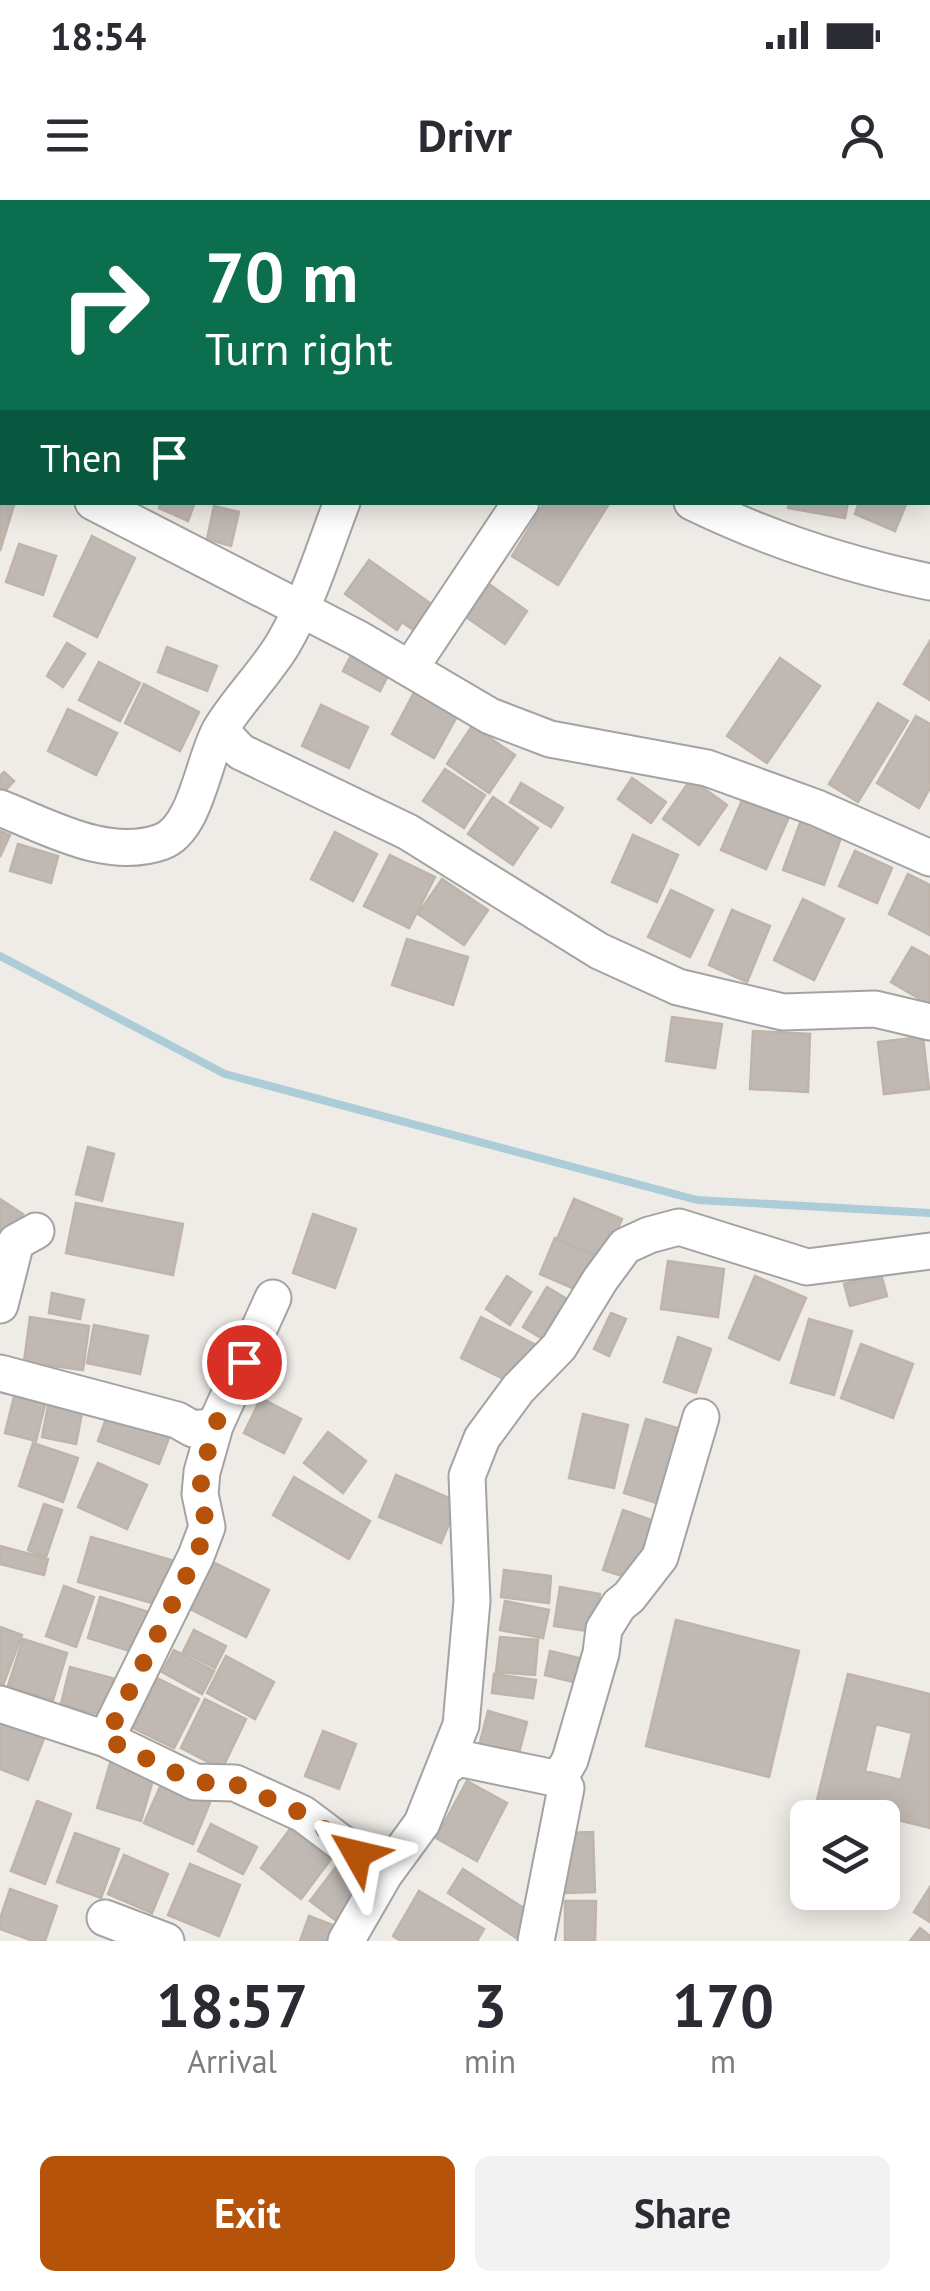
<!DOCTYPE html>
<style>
body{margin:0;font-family:"PT Sans",sans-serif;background:#f2f2f3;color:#2b2b33;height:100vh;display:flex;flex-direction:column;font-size:38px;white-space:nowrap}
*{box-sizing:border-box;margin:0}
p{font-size:32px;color:#7c7c81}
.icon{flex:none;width:55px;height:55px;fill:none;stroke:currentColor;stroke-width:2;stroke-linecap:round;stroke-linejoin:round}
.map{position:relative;height:1741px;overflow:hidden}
.details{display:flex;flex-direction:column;background:#fff;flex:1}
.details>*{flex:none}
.banner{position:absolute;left:0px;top:0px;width:930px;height:305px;box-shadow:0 5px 25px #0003;background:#0b6e4f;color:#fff;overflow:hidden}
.tools{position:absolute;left:790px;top:1600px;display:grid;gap:20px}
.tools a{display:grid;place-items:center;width:110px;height:110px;border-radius:15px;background:#fff;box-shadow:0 5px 25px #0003;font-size:50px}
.pin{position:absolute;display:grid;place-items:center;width:85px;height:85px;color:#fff;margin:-42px;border:5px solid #fff;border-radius:50%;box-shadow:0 2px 10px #0007}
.me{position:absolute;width:110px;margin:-55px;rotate:307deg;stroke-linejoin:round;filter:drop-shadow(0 0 8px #0008)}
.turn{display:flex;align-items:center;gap:35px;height:210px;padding:0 40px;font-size:45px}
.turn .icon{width:130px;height:130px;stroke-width:2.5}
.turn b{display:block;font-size:70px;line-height:85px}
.then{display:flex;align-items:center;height:95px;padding:0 40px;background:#0003;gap:20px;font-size:38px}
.eta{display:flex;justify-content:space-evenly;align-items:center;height:170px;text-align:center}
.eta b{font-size:60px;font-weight:700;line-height:70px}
.action{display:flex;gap:20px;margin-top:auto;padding:20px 40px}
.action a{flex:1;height:115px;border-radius:15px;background:#b45309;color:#fff;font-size:40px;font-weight:700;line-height:115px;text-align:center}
.action a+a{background:#f2f2f3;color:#2b2b33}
.status{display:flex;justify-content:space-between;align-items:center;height:70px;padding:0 50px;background:#fff;direction:ltr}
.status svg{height:28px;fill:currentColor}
header{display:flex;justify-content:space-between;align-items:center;height:130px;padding:0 40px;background:#fff;font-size:45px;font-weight:700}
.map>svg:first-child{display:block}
</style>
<div class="status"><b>18:54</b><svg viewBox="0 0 49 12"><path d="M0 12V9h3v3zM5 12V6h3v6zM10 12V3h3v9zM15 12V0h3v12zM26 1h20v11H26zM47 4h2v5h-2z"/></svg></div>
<header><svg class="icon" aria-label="menu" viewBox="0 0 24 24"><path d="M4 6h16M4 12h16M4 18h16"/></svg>Drivr<svg class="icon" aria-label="person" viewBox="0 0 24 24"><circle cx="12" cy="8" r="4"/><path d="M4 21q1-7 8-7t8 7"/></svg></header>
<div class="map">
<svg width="930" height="1741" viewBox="0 0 930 1741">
<rect width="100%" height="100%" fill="#efece7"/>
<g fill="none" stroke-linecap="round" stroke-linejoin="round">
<!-- stream -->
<path stroke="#accdd8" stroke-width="8" d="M0,756l225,118 472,126 233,13"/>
</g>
<!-- building -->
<path fill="#bfb8b3" stroke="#bfb4aa" stroke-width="2.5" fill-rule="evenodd" d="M0,10l2,1v59l-2,-1z
M0,134l2,1 -2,83z
M0,296l2,6h13l-15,49z
M161,302h34l-7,19 -29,-13z
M545,302h65l-52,83 -46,-29z
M789,302h59l-3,16 -57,-10z
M859,302h48l-12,29 -40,-17z
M214,306l25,6 -8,34 -24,-7z
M92,336l43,22 -38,79 -43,-21z
M19,344l37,12 -13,39 -37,-13z
M369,360l68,48 -18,26 -17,-12 -5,8 -52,-36z
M489,384l38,27 -22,33 -39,-27z
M930,441v59l-26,-16z
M67,443l18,11 -22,33 -16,-11z
M356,446l37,20 -13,25 -37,-20z
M167,447l50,19 -10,25 -49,-19z
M780,458l40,28 -53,77 -40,-27z
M99,462l41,21 -20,38 -41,-21z
M144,484l55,28 -19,39 -55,-28z
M417,487l43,24 -26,47 -42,-24z
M878,503l30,18 -50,81 -29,-18z
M321,505l47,22 -19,41 -47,-22z
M68,509l49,24 -21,42 -48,-24z
M916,516l14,8v64l-11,20 -42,-25z
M472,526l43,29 -26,38 -42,-29z
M445,569l40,26 -21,33 -41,-27z
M4,572l10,9 -14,15v-20z
M632,578l34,24 -15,21 -33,-24z
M691,579l36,26 -28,40 -36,-26z
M521,583l42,25 -12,19 -41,-25z
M493,597l45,31 -25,37 -45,-31z
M743,598l46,19 -23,52 -45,-19z
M801,620l41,15 -18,50 -41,-15z
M0,631l10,4 -10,22z
M335,632l42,22 -24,47 -42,-22z
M633,635l45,20 -21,47 -45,-20z
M18,644l40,12 -7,27 -41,-12z
M855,651l37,17 -15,35 -38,-17z
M390,655l45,22 -26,51 -45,-22z
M908,674l22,11v50l-41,-21z
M442,679l46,31 -24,35 -46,-31z
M671,690l42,20 -23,47 -42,-20z
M803,699l41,20 -30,61 -40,-20z
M732,710l38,16 -23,56 -38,-17z
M407,739l61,18 -15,48 -61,-20z
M912,747l18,10v48l-39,-23z
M672,817l50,7 -7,44 -49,-7z
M753,831l57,3 -2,58 -58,-3z
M923,837l6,52 -45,5 -6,-52z
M88,947l26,7 -12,47 -26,-7z
M0,999l23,15 -19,29 -4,-3z
M574,999l48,20 -17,40 -48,-20z
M76,1003l107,21 -10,51 -107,-22z
M313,1014l43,15 -21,59 -42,-15z
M555,1038l44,20 -15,35 -44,-19z
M668,1061l56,8 -6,48 -57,-8z
M881,1074l6,22 -37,10 -6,-22z
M507,1076l24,16 -21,33 -24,-16z
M755,1076l51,22 -27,62 -50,-22z
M547,1087l33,20 -24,40 -33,-20z
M52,1093l32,7 -4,19 -31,-6z
M611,1113l15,6 -17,37 -15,-7z
M30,1117l59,9 -6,44 -59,-8z
M481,1117l55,28 -20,40 -55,-27z
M809,1119l43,12 -18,64 -43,-12z
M94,1125l54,11 -8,38 -53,-11z
M678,1137l33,12 -15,44 -32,-11z
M861,1144l52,20 -20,54 -52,-20z
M18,1180l31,9 -13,52 -31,-8z
M52,1186l34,6 -10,52 -34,-7z
M261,1198l40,21 -17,34 -40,-20z
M112,1202l62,23 -15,39 -61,-23z
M583,1214l45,11 -14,63 -45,-10z
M646,1219l42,12 -22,75 -42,-13z
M328,1232l38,29 -23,32 -39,-30z
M33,1243l45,15 -15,44 -44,-16z
M98,1263l49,22 -20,44 -49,-22z
M396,1275l62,27 -17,41 -62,-26z
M294,1277l76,44 -21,38 -76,-44z
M44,1304l18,6 -16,47 -18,-7z
M623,1310l34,12 -19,59 -35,-11z
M91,1337l84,24 -13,45 -84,-24z
M0,1346l48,13 -4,16 -44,-11z
M213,1362l56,28 -23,47 -56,-28z
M504,1370l47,6 -2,27 -48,-6z
M64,1386l30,11 -18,50 -30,-11z
M560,1387l40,7 -6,38 -40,-6z
M100,1397l52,16 -13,41 -51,-16z
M505,1401l44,9 -6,28 -43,-8z
M676,1420l123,31 -30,126 -123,-31z
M0,1427l22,8 -22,58z
M194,1430l32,16 -11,22 -32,-16z
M500,1437l38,3 -3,35 -39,-3z
M23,1439l44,14 -14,47 -45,-14z
M174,1450l40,21 -12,23 -40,-22z
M550,1451l41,10 -6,24 -40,-10z
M226,1456l48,26 -19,37 -48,-26z
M70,1467l45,12 -10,37 -44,-12z
M494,1474l42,6 -3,18 -41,-5z
M848,1474l82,20v134l-113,-28zM876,1524l36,9 -11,47 -36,-9z
M157,1478l42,21 -25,49 -41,-20z
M205,1499l41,20 -24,50 -41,-21z
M488,1511l39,11 -10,39 -39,-11z
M0,1515l46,18 -18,47 -28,-11z
M323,1531l33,13 -17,45 -34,-13z
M111,1560l44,13 -14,48 -44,-13z
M163,1580l48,20 -18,44 -49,-21z
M467,1581l40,22 -30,58 -41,-23z
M37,1601l34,13 -26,70 -34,-13z
M211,1624l46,23 -14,27 -45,-23z
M290,1629l41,30 -30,40 -40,-31z
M593,1632l2,60 -30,1 -2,-60z
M75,1633l44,16 -18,49 -44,-16z
M124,1655l44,19 -16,39 -44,-19z
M339,1663l36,27 -29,38 -36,-27z
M190,1664l50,21 -21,51 -51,-21z
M463,1669l73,47 -15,25 -73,-48z
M930,1687v35l-16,-10z
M10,1689l47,17 -12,35h-12l-33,-12v-10z
M419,1691l65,38 -7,12h-76l-8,-5z
M565,1701h31l-1,40h-30z
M309,1716l34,13 -5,12h-38z
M920,1728l10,8v5h-20z"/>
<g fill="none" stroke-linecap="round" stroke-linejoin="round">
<!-- minor casing -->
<g stroke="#a3a3a3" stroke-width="39">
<path id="minor" d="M452,2l1,-2
M0,253l2,2
M93,302l266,137 131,77 60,23 157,29 110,40 113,50
M692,302c76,37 155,63 238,80
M411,467l110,-165
M220,530l21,22 167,80 191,119 79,36 105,25 92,-3 55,13
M0,608c49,19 107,53 161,34 35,-12 42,-82 59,-112 18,-30 45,-56 63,-86 26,-44 41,-95 59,-142
M0,1105l16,-63 20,-11
M0,1173l177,47 16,9 22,-3 58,-128
M0,1504l106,35 89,43 40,1 68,31 81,61
M106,1539l90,-183 11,-29 -7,-33 2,-22 13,-46
M444,1569l14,-11 101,21
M559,1579l11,-19 31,-107 3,-24 15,-24 10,-8 31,-40 41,-140
M105,1718l61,23
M346,1741l38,-66 38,-52 39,-98 11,-124 -5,-125 15,-38 36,-49 41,-42 41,-67 25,-34 24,-11 30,-8 128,40 123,-16
M536,1741l30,-153 -7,-9"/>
</g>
<!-- minor -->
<use href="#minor" stroke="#fff" stroke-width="35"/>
</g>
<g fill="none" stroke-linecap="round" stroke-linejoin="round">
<!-- route -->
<path stroke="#b45309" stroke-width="18" stroke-dasharray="0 32.4" d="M244,1162l-29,64 -13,46 -2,22 7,33 -11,29 -90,183 89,43 40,2 69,30 53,40"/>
</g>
</svg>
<div class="tools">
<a><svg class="icon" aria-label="layers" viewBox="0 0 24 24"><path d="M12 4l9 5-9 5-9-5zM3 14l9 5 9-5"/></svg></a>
</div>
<div class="pin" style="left:244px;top:1162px;background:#d93025"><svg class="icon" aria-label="arrive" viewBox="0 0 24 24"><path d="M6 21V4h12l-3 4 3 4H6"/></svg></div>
<svg class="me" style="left:357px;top:1654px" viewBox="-20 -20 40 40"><path d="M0-17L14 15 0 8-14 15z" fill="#b45309" stroke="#fff" stroke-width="4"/></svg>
<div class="banner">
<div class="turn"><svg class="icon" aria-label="right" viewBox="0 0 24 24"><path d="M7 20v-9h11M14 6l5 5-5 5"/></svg><div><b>70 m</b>Turn right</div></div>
<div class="then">Then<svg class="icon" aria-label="arrive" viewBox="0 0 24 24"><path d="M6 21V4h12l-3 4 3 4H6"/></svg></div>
</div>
</div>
<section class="details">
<div class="eta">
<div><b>18:57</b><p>Arrival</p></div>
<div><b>3</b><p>min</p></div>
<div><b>170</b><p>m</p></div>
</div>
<div class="action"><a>Exit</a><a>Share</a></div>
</section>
